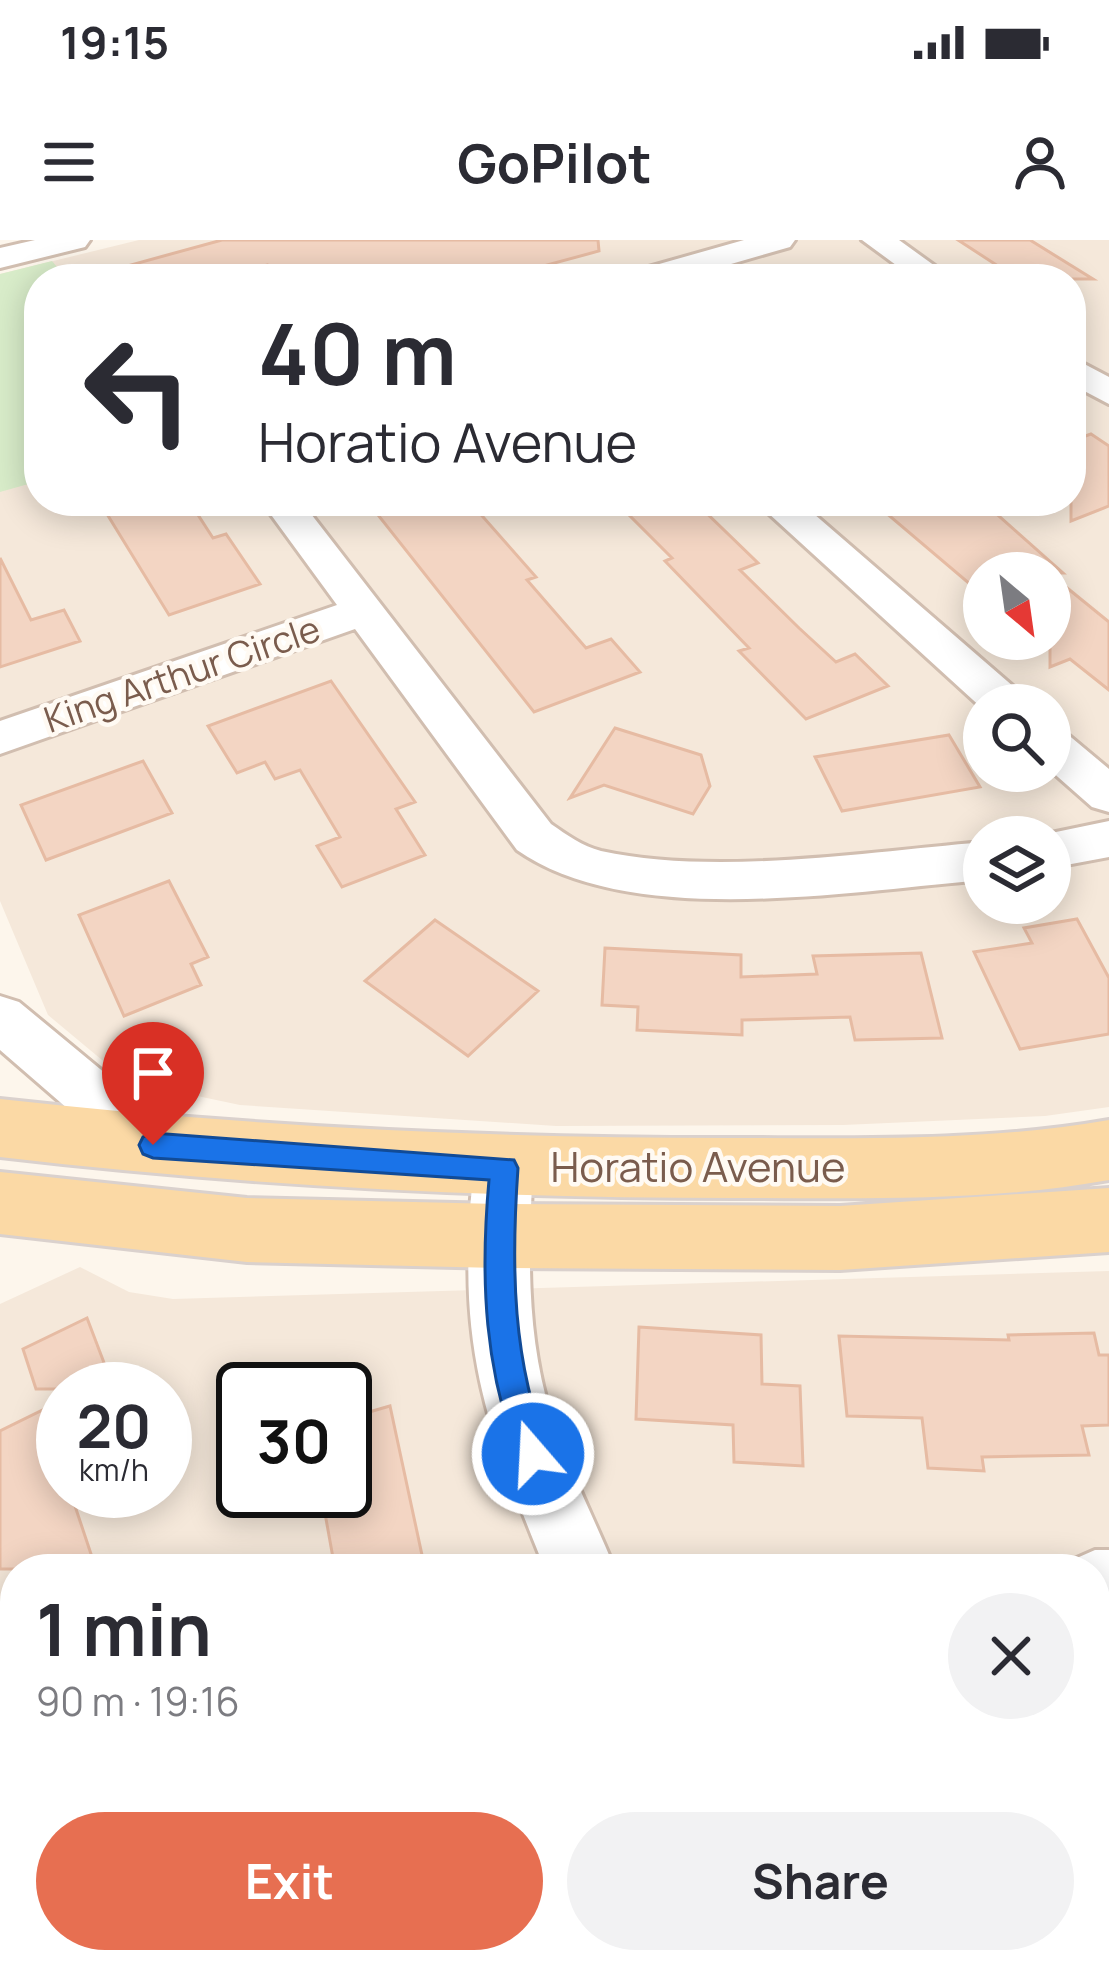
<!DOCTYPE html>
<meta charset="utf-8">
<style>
body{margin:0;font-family:Manrope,sans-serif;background:#f2f2f3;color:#2b2b33;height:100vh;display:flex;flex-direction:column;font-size:45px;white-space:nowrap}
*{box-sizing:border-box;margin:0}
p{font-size:39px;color:#7c7c81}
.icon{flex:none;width:66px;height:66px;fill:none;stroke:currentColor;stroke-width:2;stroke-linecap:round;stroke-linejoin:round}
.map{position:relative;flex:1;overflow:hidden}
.side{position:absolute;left:0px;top:1314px;width:1110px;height:420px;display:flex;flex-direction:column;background:#fff;border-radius:48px 48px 0 0;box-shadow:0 6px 30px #0003}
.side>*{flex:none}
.top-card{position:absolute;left:24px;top:24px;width:1062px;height:252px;border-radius:48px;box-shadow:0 6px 30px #0003;background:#fff;color:#2b2b33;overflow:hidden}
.needle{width:78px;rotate:151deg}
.controls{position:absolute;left:963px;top:312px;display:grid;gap:24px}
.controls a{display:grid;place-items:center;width:108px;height:108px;border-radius:50%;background:#fff;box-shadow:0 6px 30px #0003;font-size:60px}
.speed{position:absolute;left:36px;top:1122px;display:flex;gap:24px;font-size:60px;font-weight:700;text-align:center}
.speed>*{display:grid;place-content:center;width:156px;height:156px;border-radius:50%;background:#fff;box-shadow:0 6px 30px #0003;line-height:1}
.speed small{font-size:30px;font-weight:400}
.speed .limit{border:6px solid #111;border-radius:18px;background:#fff;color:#111}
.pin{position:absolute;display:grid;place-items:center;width:102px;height:102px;color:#fff;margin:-123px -51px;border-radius:50% 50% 50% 0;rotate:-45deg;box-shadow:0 0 12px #0007}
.pin .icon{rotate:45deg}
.me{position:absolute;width:132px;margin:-66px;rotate:341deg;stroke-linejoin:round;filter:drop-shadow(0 0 9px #0008)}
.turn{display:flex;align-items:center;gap:42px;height:252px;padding:0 36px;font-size:54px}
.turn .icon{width:156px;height:156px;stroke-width:2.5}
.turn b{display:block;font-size:84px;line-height:102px}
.round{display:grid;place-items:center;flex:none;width:126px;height:126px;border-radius:63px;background:#f2f2f3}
.head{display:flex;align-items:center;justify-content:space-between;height:204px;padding:0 36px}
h1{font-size:72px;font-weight:700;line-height:90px}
.button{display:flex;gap:24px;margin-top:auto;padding:24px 36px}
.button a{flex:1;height:138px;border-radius:72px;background:#e76f51;color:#fff;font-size:48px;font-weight:700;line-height:138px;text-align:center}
.button a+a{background:#f2f2f3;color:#2b2b33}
.status{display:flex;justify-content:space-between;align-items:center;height:84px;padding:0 60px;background:#fff;direction:ltr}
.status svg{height:33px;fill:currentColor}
header{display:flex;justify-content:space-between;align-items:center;height:156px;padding:0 36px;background:#fff;font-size:54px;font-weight:700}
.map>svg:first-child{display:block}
</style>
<div class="status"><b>19:15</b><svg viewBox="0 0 49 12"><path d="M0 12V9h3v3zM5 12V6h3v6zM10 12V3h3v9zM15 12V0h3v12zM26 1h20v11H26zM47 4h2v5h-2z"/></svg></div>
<header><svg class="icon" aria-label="menu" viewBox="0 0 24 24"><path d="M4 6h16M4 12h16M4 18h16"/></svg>GoPilot<svg class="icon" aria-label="person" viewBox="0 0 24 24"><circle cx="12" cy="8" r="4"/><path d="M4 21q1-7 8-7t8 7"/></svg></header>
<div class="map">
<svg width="1109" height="1734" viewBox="0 0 1109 1734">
<rect width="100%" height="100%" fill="#fdf6ec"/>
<!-- residential -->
<path fill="#f5e8da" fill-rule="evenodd" d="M139,0h970v867l-64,9 -202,9 -287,1 -316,-21 -76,-16 -50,-19 -66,-55 -48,-114v-627zM39,39h1032v222h-1032zM984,333h66v66h-66zM984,465h66v66h-66zM984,597h66v66h-66z
M80,1027l49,25 44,7 936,-28v703h-1109v-670zM63,1149h102v102h-102zM243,1149h102v102h-102zM15,1329h1080v390h-1080z"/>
<!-- green -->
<path fill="#d8ecc9" d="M52,21l15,18h-28v202l-39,11v-218z"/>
<!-- building -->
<path fill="#f3d5c3" stroke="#e6bba3" stroke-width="3" d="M222,0h376l1,11 -104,28h-226l-2,-14 -56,14h-83l-1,-13z
M958,0h72l63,39h-75z
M1091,194l18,12v60l-38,15v-80z
M99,261h90l24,37 13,-4 34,50 -91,31z
M367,261h102l67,76 -9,3 59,68 25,-9 29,33 -106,40z
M615,261h79l64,62 -18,7 59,58 37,34 19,-8 33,32 -82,33 -67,-68 10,-3 -84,-87 7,-3z
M872,261h110l81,72h-79v23z
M0,318l31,62 33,-10 16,31 -80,26z
M1050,334l59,48v68l-39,-31 -20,8z
M331,441l84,121 -19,7 29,46 -83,32 -25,-41 23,-9 -40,-67 -25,9 -10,-17 -28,11 -29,-47z
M615,488l86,27 9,31 -17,28 -89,-29 -34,13z
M949,495l31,52 -138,24 -27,-54z
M143,521l29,52 -126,47 -25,-55z
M169,641l39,76 -17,7 10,21 -77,31 -45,-101z
M1077,679l32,59v56l-89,15 -46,-97 58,-9 -8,-15z
M435,680l103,71 -70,65 -103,-75z
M605,708l136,7v22l76,-3 -4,-18 108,-3 21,85 -87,2 -5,-23 -108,3v15l-105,-5 1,-23 -36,-2z
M87,1078l27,71h-78l-13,-40z
M639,1087l122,8 1,49 38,2 3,80 -69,-4 -1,-37 -97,-6z
M1094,1093l5,22h10v70l-27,1 7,29 -107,2 2,14 -56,-3 -6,-50 -75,-2 -8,-80 170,4 -1,-5z
M63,1160v91h7l26,78h-96v-138z
M390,1166l35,163h-90l-14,-78h24v-72z"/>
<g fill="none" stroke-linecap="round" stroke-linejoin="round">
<!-- minor casing -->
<g stroke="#d1beb0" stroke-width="6">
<path id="minor" d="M35,0h55l-5,7 -85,21v-20z
M744,0h51l-5,7 -111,32h-52l4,-7z
M862,0h37l54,39h-38z
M1071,117l38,20v27l-38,-20z
M261,261h40l250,323c16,11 31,22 50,27 114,25 266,1 383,-9v38c-135,11 -353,50 -467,-30l-162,-221 -355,125v-33l337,-116z
M755,261h44l223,193 7,11h-45v5z
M1050,488l16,5 43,36v43l-17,-5 -42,-37z
M1109,581v36l-59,11v-31h-18z
M0,756l19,6 104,86 80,39 8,18 -8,18 -21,7 -99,-48 -83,-72z
M504,902l21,8 8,18c-5,83 -7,167 18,247 17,53 43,103 64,154h-70c-48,-119 -82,-198 -76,-329 1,-31 1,-63 14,-90z
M1095,1310h14v72h-14v-53h-28l3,-8z
M749,1719h84l6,15h-84z"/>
</g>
<!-- major casing -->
<g stroke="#dad1cd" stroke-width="6">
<path id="major" d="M0,859c242,27 483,39 727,39 126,0 258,4 382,-18v60c-121,22 -250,18 -373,18 -248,0 -489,-12 -736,-41z
M0,932l247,26 251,6 342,2 269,-18v64l-269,18 -342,-2 -251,-6 -247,-28z"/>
</g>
<!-- minor -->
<use href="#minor" fill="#fff" fill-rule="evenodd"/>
<!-- major -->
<use href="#major" fill="#fbd9a5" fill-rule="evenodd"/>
</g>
<!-- route -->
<path fill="#1a73e8" stroke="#114b97" stroke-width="3" d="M153,893l361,27 4,8c-7,99 -6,194 31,286l-4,11 -12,5 -11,-5c-38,-92 -42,-186 -33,-285l-336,-22 -10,-4 -4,-9 4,-8z"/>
<g text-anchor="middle" stroke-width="9" stroke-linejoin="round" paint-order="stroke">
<!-- far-street labels -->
<g font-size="36" fill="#7a5c4d" stroke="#fffaf3">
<text transform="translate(182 434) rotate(-19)" y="13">King Arthur Circle</text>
</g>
<!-- street labels -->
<g font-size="42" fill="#7a5c4d" stroke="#fffaf3">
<text x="698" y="942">Horatio Avenue</text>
</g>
</g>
</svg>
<div class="controls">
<a><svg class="needle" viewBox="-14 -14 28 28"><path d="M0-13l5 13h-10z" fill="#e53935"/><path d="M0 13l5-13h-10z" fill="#7c7c81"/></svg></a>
<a><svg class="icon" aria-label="search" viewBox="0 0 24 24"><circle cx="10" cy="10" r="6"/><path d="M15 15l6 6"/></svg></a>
<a><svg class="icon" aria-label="layers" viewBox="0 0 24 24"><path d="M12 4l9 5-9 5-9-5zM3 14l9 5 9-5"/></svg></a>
</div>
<div class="speed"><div>20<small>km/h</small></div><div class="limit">30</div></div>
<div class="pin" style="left:153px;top:905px;background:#d93025"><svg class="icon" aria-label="arrive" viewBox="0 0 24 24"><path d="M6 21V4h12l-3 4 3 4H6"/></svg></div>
<svg class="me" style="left:533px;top:1214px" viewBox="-20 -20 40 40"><circle r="17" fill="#1a73e8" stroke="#fff" stroke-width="3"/><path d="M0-11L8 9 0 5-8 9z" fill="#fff"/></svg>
<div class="top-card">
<div class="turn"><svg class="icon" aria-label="left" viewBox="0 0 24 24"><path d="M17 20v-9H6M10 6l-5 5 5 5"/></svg><div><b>40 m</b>Horatio Avenue</div></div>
</div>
<section class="side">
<div class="head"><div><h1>1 min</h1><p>90 m · 19:16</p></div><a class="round"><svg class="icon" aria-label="close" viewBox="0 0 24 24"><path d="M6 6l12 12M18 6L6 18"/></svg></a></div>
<div class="button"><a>Exit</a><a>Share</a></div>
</section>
</div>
